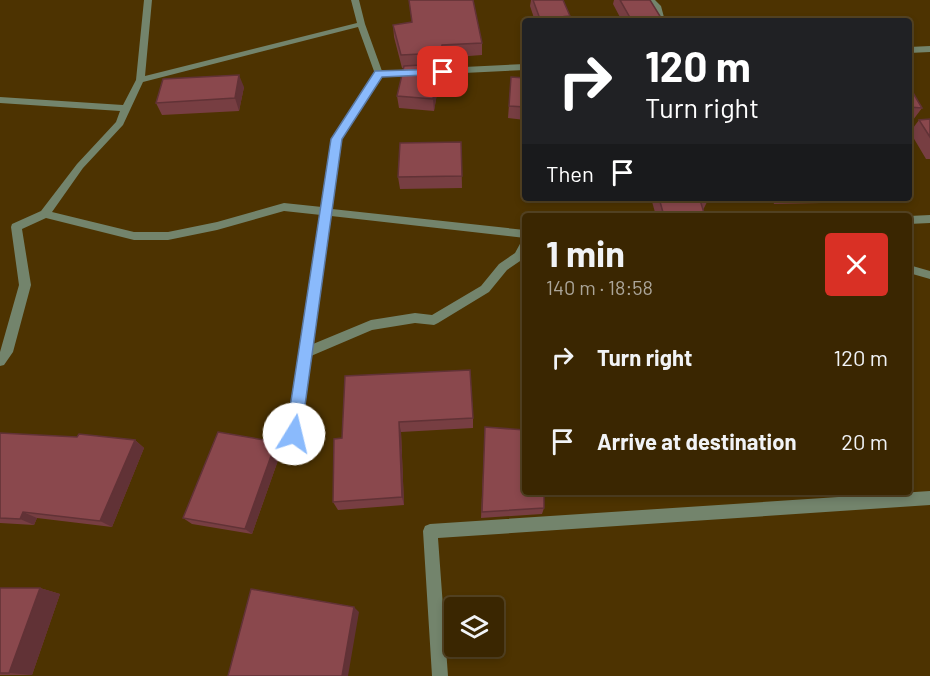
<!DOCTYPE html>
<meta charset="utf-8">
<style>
body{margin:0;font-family:Barlow,sans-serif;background:#412e0b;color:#f1f3f6;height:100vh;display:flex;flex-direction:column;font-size:22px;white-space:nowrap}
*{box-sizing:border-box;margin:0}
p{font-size:20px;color:#aba599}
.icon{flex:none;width:33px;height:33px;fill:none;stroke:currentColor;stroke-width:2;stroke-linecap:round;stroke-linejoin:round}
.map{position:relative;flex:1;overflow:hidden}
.drawer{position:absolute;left:522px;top:213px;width:390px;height:282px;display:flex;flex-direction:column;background:#3a2601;border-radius:6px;box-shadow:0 3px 9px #0003,0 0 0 2px #544323}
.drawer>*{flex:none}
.hud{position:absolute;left:522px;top:18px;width:390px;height:183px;border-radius:6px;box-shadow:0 3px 9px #0003,0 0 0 2px #544323;background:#202124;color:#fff;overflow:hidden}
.tools{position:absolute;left:444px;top:597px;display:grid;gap:12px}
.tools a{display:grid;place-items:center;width:60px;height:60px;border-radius:6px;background:#3a2601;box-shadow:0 3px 9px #0003,0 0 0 2px #544323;font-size:30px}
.pin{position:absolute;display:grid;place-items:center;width:51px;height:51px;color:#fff;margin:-26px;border-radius:12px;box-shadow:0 3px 9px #0006}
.me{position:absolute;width:66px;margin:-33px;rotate:9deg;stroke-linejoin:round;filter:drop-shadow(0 0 4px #0008)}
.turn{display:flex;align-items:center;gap:21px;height:126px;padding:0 24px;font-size:27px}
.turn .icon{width:78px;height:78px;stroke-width:2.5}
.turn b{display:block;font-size:42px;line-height:51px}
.then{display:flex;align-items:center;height:57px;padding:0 24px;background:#0003;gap:12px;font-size:22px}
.round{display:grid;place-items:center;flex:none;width:63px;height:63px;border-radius:6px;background:#412e0b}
.headline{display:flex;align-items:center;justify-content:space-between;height:102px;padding:0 24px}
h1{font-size:36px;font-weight:700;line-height:45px}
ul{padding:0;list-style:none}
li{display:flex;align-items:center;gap:18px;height:84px;padding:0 24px}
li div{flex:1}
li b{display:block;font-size:22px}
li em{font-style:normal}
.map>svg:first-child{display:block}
</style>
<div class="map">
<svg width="930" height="676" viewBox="0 0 930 676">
<rect width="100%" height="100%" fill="#4d3301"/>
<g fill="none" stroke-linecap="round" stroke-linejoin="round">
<!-- street -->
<path fill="#73846c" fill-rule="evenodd" d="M144,0h8l-7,76 212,-53 -6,-23h8l6,24 17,47 143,-7v6l-143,7 -40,62 -10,70 193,21v8l-194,-22 -18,128 58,-24 44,-7 17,2 49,-29 18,-22 16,-11 6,-11 4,-1v14l-2,4 -16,11 -18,22 -51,31 -4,2 -19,-2 -43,7 -61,26 -10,78 -2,4 -5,2 -5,-2 -2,-4 34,-219 -37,-4 -67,19 -49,10h-34l-88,-22 -24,11 9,56 -18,67 -9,13 -4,1v-14l19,-67 -8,-58 1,-3 29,-13 36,-47 39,-42 4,-11 -120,-8v-6l123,8 13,-25zM358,27l17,47 -43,65 -10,68 -38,-4 -67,19 -49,10h-34l-82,-20 31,-44 40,-43 20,-43z
M647,0h8l6,6 4,15h-8l-4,-14z
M930,46v6l-21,1v-6z
M930,215v8l-21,1v-8z
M909,265l21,6v8l-21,-6z
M930,491v14l-492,33 10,138h-16l-9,-145 2,-5 5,-2z"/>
</g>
<!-- wall -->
<path fill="#773e42" d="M531,0h32l7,16v5h-35l-5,-15z
M614,0h36l13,21h-41l-9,-17z
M393,25l89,18v12l-39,3 -2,8h-2l1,10 -6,35 -35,-3 -2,-12 7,-28h-2l-8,-31z
M511,77l14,1v42l-17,-2z
M909,86l13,22 -9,12h-4z
M244,87l-5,24 -77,4 -6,-12z
M930,119v40h-4l-16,-27 9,-12z
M461,142l1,46 -62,1 -2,-12z
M651,198h57v2l-5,10 2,6h-49z
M772,198h54l-4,5 -48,1z
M345,376l128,42v10l-72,4 3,73 -66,5 -5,-8 9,-64z
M485,427l59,81 -2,6 -61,4z
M0,434l135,6 9,8 -32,79 -75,-9 -3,7 -34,-2z
M282,449l-30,85 -60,-10 -9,-6z
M0,588h40l20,6 -28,81h-32z"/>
<!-- shaded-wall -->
<path fill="#613236" d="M442,45l1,13 -2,8v-13z
M439,64l1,12 -6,35 -1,-12z
M239,75l5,12 -5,24 -4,-13z
M399,422l2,10 3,73 -2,-8z
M135,440l9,8 -32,79 -12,-6z
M276,442l6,7 -30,85 -7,-5z
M23,512l14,6 -3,7 -14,-6z
M40,588l20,6 -28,81 -23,-2z
M354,607l5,5 -11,64h-6z"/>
<!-- building -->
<path fill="#8a484d" stroke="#613236" stroke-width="1.5" d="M409,0h64l9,43 -40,2 -1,8 -40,2 -8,-30 19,-3z
M533,0h30l7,16 -30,3z
M620,0h30l13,21h-31z
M439,64l-6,35 -36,-3 7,-30z
M239,75l-4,23 -79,5 7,-24z
M511,77l14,1v29l-16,-1z
M909,86l13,22 -13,-1z
M930,119v18l-11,-17z
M461,142l1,34 -64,1 2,-34z
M659,198h49v2h-8l5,16h-41z
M470,370l3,48 -74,4 3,75 -69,5 1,-63 8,-1 3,-62z
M485,427l40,3v62h19v16l-62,4z
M218,432l58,10 -31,87 -62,-11z
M0,433l77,4 2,-3 56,6 -35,81 -77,-9 -3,7 -20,-1z
M0,588h40l-31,85h-9z
M251,589l103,18 -12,69h-114z"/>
<!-- route -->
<path fill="#8abafc" stroke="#5a79a4" stroke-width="1.5" d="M443,69l3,1v4l-64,3 -40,62 -41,295 -2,5 -5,2 -5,-2 -3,-5 45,-295 44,-68z"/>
</svg>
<div class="tools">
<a><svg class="icon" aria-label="layers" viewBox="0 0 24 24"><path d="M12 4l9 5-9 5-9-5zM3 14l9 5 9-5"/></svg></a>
</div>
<div class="pin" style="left:443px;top:72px;background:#d93025"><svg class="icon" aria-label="arrive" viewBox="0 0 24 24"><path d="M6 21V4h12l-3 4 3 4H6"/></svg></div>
<svg class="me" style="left:294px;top:434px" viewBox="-20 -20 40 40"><circle r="19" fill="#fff"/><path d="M0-13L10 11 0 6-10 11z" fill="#8abafc"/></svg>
<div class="hud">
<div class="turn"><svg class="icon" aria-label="right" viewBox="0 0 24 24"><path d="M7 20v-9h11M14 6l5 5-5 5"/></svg><div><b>120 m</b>Turn right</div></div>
<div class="then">Then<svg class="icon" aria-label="arrive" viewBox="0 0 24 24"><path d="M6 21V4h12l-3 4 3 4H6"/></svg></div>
</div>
<section class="drawer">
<div class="headline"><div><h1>1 min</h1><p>140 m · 18:58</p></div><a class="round" style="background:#d93025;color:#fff"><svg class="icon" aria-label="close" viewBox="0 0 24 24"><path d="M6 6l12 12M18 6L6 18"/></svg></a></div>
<ul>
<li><svg class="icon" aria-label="right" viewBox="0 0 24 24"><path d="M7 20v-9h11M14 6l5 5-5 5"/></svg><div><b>Turn right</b></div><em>120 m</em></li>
<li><svg class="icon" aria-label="arrive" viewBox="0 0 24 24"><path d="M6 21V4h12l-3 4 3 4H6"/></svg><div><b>Arrive at destination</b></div><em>20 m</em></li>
</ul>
</section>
</div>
